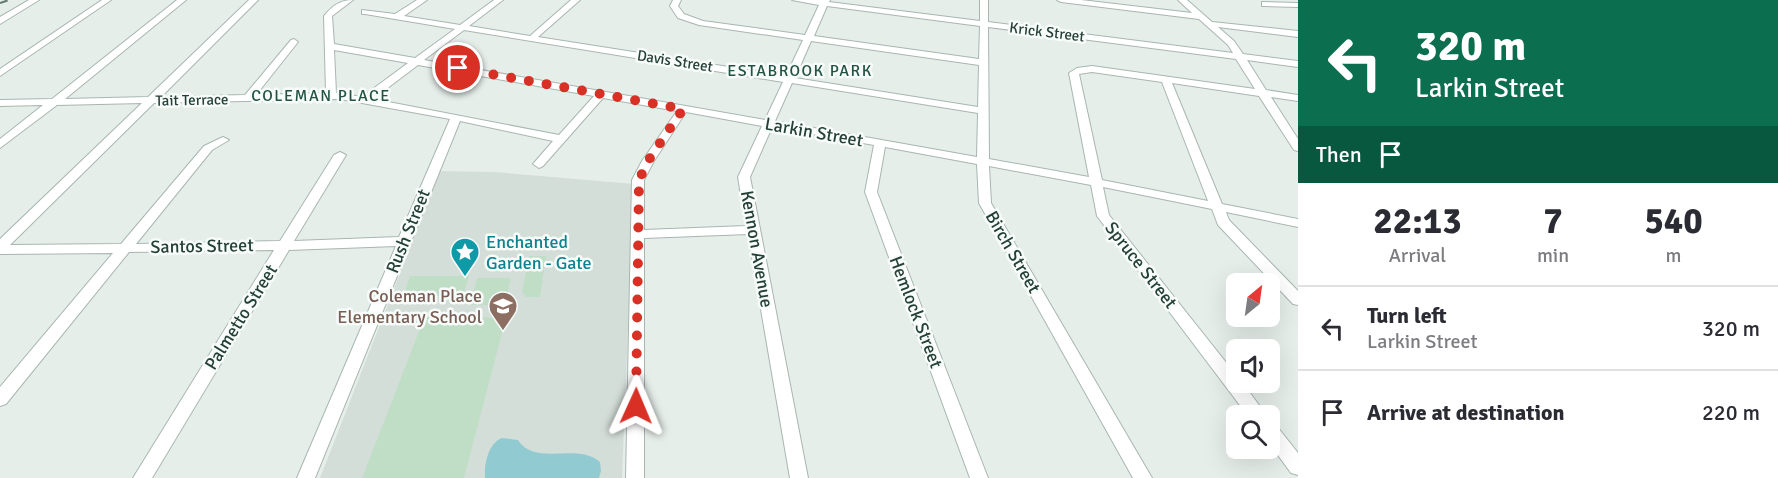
<!DOCTYPE html>
<style>
body{margin:0;font-family:Signika,sans-serif;background:#f2f2f3;color:#2b2b33;height:100vh;display:flex;flex-direction:column;font-size:22px;white-space:nowrap}
*{box-sizing:border-box;margin:0}
p{font-size:20px;color:#7c7c81}
.icon{flex:none;width:33px;height:33px;fill:none;stroke:currentColor;stroke-width:2;stroke-linecap:round;stroke-linejoin:round}
.map{position:relative;flex:1;overflow:hidden}
.sheet{display:flex;flex-direction:column;background:#fff;width:480px}
.sheet>*{flex:none}
.guide{background:#0b6e4f;color:#fff;overflow:hidden}
.needle{width:39px;rotate:29deg}
.controls{position:absolute;left:1226px;top:273px;display:grid;gap:12px}
.controls a{display:grid;place-items:center;width:54px;height:54px;border-radius:9px;background:#fff;box-shadow:0 6px 24px #0002;font-size:30px}
.pin{position:absolute;display:grid;place-items:center;width:51px;height:51px;color:#fff;margin:-26px;border:3px solid #fff;border-radius:50%;box-shadow:0 2px 6px #0007}
.me{position:absolute;width:66px;margin:-33px;rotate:1deg;stroke-linejoin:round;filter:drop-shadow(0 0 4px #0008)}
.turn{display:flex;align-items:center;gap:21px;height:126px;padding:0 18px;font-size:27px}
.turn .icon{width:78px;height:78px;stroke-width:2.5}
.turn b{display:block;font-size:42px;line-height:51px}
.then{display:flex;align-items:center;height:57px;padding:0 18px;background:#0003;gap:12px;font-size:22px}
.eta{display:flex;justify-content:space-evenly;align-items:center;height:102px;text-align:center}
.eta b{font-size:36px;font-weight:800;line-height:42px}
ul{padding:0;list-style:none}
li{display:flex;align-items:center;gap:18px;height:84px;padding:0 18px;border-top:2px solid #e1e1e2}
li div{flex:1}
li b{display:block;font-size:22px}
li em{font-style:normal}
main{display:flex;flex:1;min-height:0}
.map>svg:first-child{display:block}
</style>
<main>
<div class="map">
<svg width="1298" height="478" viewBox="0 0 1298 478">
<rect width="100%" height="100%" fill="#e6eeea"/>
<!-- built -->
<path fill="#d4ded9" d="M440,171l54,1 140,12 -12,294h-302z"/>
<!-- green -->
<path fill="#c0dec6" d="M529,256h17l-6,41h-14l-4,-5z
M410,276h59l-6,20h-60z
M477,278h34l-6,27h-35z
M425,316l81,2 -42,160h-102z"/>
<!-- water -->
<path fill="#91cbd1" d="M502,438l16,2c17,27 59,2 82,22l1,9 -2,7h-114c-1,-13 3,-35 17,-40z"/>
<g fill="none" stroke-linecap="round" stroke-linejoin="round">
<!-- minor casing -->
<g stroke="#a8b6b1" stroke-width="2">
<path id="minor" d="M29,0h10l-39,24v-7z
M102,0h9l-111,76v-7z
M177,0h9l-121,99 83,-2 101,-97h9l-97,97 84,-2 46,-55 3,-1 4,3 -42,53 70,-2 -2,-77c8,-10 16,-16 29,-16l-21,16 2,28 81,14 40,-29 -90,-15h-3v-4l33,4 22,-14h10l-23,16 56,9 34,-25h9l-34,26 61,10 41,-36h9l-42,37 248,39 17,-36 -104,-15 -21,-7 -8,-12 3,-6h8l-3,6 6,8 19,7 102,14 14,-30 -27,-5h38l-1,2 151,19v-21h8v22l245,31 -5,-8 -29,-26 -138,-17 -4,-2h24l111,13 -14,-13h9l25,22 86,9v6l-80,-10 16,14 9,13 55,7v6l-51,-7 19,30 32,5v6l-27,-4 27,42v12l-4,-1 -35,-54 -87,-13 50,121 76,15v8l-72,-15 3,8 69,71v14l-5,-1 -75,-79 -6,-16 -109,-22 6,28 127,160v7h6l25,34h-19l-151,-200 -6,-31 -102,-19 2,37 161,275h-19l-154,-275 -2,-39 -92,-17 -8,45 111,286h-18l-105,-286 9,-47 -102,-18 -22,50 58,301h-18l-42,-244 -104,4v240h-18l6,-298 10,-19 35,-50 -74,-13 -60,68 -4,2 -6,-4 20,-23 -93,-20 -145,357h-18l99,-232 -107,4 -137,228h-19l141,-228 -145,2 -123,152 -6,2v-19l113,-134 -113,1v-15l142,-136 -85,2 -57,43v-9l43,-34 -43,1v-6l52,-1zM827,6l153,20 -1,33 -165,-23zM988,27l248,32 19,30 -163,-23 -15,2 -8,5 20,104 -100,-18zM464,30l319,52 -18,38 -341,-60zM811,41l168,24 -1,42 -183,-29zM334,50l74,13 -46,34 -26,-4zM418,65l176,31 -35,39 -186,-36zM1092,72l70,10 46,119 -106,-21 -23,-106zM792,83l186,30 -1,44 -202,-36zM340,99l110,20 -51,118 -105,4 52,-86 -6,-3 -6,3 -54,86 -144,3 76,-94 17,-10 -6,-3 -19,9 -83,98 -111,1 144,-142zM686,112l76,14 -24,51 8,49 -102,4v-50l10,-19z
M1262,2l36,1v4l-33,-1h-3z
M1269,422l6,2 23,29v22l-7,-2 -22,-30z"/>
</g>
<!-- minor -->
<use href="#minor" fill="#fff" fill-rule="evenodd"/>
<!-- rail -->
<path stroke="#607b72" stroke-width="2" stroke-dasharray="8 4" stroke-linecap="butt" d="M0,3l9,-3"/>
</g>
<g fill="none" stroke-linecap="round" stroke-linejoin="round">
<!-- route -->
<path stroke="#d93025" stroke-width="10" stroke-dasharray="0 18" d="M458,68l225,41 -35,52 -9,19 -3,226"/>
</g>
<!-- icons -->
<defs>
<g id="sight-pin" transform="scale(1.5)"><path d="M0 17L-7.5 6A9.5 9.5 0 1 1 7.5 6Z" fill="#0f9aa8" stroke="#f7fbf9"/><path d="M0-6L1.8-2.2L6-1.7L2.9 1.2L3.7 5.4L0 3.3L-3.7 5.4L-2.9 1.2L-6-1.7L-1.8-2.2Z" fill="#fff"/></g>
<g id="school-pin" transform="scale(1.5)"><path d="M0 17L-7.5 6A9.5 9.5 0 1 1 7.5 6Z" fill="#8d6e63" stroke="#f7fbf9"/><path d="M0-5L7-2L0 1L-7-2ZM-4 1L0 2.5L4 1V4Q0 6-4 4Z" fill="#fff"/></g>
</defs>
<g fill-rule="evenodd">
<use href="#sight-pin" x="465" y="252"/>
<use href="#school-pin" x="503" y="306"/>
</g>
<g text-anchor="middle" stroke-width="5" stroke-linejoin="round" paint-order="stroke">
<!-- far-street labels -->
<g font-size="15" fill="#254037" stroke="#f7fbf9">
<text transform="translate(1047 32) rotate(7)" y="5">Krick Street</text>
<text transform="translate(675 61) rotate(9)" y="5">Davis Street</text>
<text transform="translate(192 100) rotate(-1)" y="5">Tait Terrace</text>
</g>
<!-- far-neighbourhood labels -->
<g font-size="16" letter-spacing="1.5" fill="#215243" stroke="#f7fbf9">
<text x="800" y="76">ESTABROOK PARK</text>
<text x="321" y="101">COLEMAN PLACE</text>
</g>
<!-- street labels -->
<g font-size="18" fill="#254037" stroke="#f7fbf9">
<text transform="translate(814 132) rotate(10)" y="6">Larkin Street</text>
<text transform="translate(408 231) rotate(-68)" y="6">Rush Street</text>
<text transform="translate(202 246) rotate(-1)" y="6">Santos Street</text>
<text transform="translate(757 249) rotate(80)" y="6">Kennon Avenue</text>
<text transform="translate(1013 252) rotate(60)" y="6">Birch Street</text>
<text transform="translate(1141 265) rotate(52)" y="6">Spruce Street</text>
<text transform="translate(916 312) rotate(69)" y="6">Hemlock Street</text>
<text transform="translate(241 317) rotate(-58)" y="6">Palmetto Street</text>
</g>
<!-- culture labels -->
<g font-size="18" fill="#0d838f" stroke="#f7fbf9" text-anchor="start">
<text x="486" y="248">Enchanted<tspan x="486" dy="21">Garden - Gate</tspan></text>
</g>
<!-- education labels -->
<g font-size="18" fill="#785e54" stroke="#f7fbf9" text-anchor="end">
<text x="482" y="302">Coleman Place<tspan x="482" dy="21">Elementary School</tspan></text>
</g>
</g>
</svg>
<div class="controls">
<a><svg class="needle" viewBox="-14 -14 28 28"><path d="M0-13l5 13h-10z" fill="#e53935"/><path d="M0 13l5-13h-10z" fill="#7c7c81"/></svg></a>
<a><svg class="icon" aria-label="sound" viewBox="0 0 24 24"><path d="M4 9h4l5-4v14l-5-4H4zM17 9q2 3 0 6"/></svg></a>
<a><svg class="icon" aria-label="search" viewBox="0 0 24 24"><circle cx="10" cy="10" r="6"/><path d="M15 15l6 6"/></svg></a>
</div>
<div class="pin" style="left:458px;top:68px;background:#d93025"><svg class="icon" aria-label="arrive" viewBox="0 0 24 24"><path d="M6 21V4h12l-3 4 3 4H6"/></svg></div>
<svg class="me" style="left:636px;top:406px" viewBox="-20 -20 40 40"><path d="M0-17L14 15 0 8-14 15z" fill="#d93025" stroke="#fff" stroke-width="4"/></svg>
</div>
<section class="sheet">
<div class="guide">
<div class="turn"><svg class="icon" aria-label="left" viewBox="0 0 24 24"><path d="M17 20v-9H6M10 6l-5 5 5 5"/></svg><div><b>320 m</b>Larkin Street</div></div>
<div class="then">Then<svg class="icon" aria-label="arrive" viewBox="0 0 24 24"><path d="M6 21V4h12l-3 4 3 4H6"/></svg></div>
</div>
<div class="eta">
<div><b>22:13</b><p>Arrival</p></div>
<div><b>7</b><p>min</p></div>
<div><b>540</b><p>m</p></div>
</div>
<ul>
<li><svg class="icon" aria-label="left" viewBox="0 0 24 24"><path d="M17 20v-9H6M10 6l-5 5 5 5"/></svg><div><b>Turn left</b><p>Larkin Street</p></div><em>320 m</em></li>
<li><svg class="icon" aria-label="arrive" viewBox="0 0 24 24"><path d="M6 21V4h12l-3 4 3 4H6"/></svg><div><b>Arrive at destination</b></div><em>220 m</em></li>
</ul>
</section>
</main>
